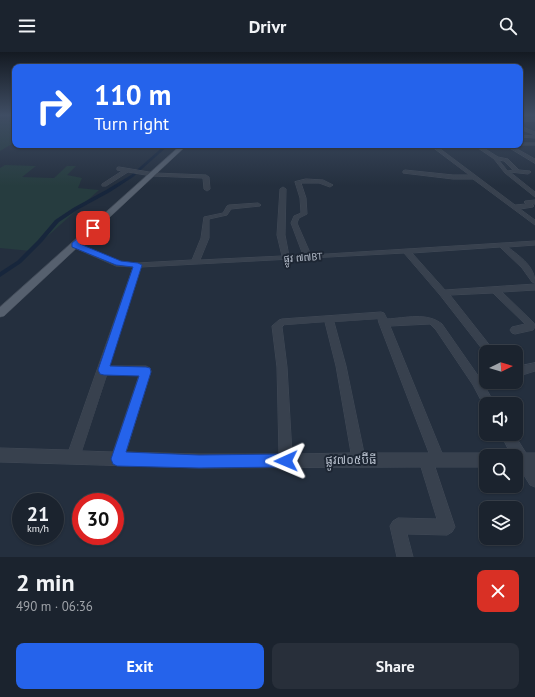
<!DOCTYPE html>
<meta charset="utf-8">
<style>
body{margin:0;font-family:"PT Sans","Noto Sans Khmer",sans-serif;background:#282f3a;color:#f1f3f6;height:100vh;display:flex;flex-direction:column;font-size:15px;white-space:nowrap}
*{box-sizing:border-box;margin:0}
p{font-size:13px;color:#a0a4aa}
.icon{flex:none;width:22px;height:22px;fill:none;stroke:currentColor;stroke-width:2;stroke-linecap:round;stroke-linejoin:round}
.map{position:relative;height:505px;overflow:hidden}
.details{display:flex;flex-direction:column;background:#1b232e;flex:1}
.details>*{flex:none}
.guide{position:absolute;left:12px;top:12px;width:511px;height:84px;border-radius:8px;box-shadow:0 1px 3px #0004,0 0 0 1px #39404a;background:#2563eb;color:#fff;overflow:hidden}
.needle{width:26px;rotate:85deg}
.controls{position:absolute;left:479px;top:293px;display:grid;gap:8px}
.controls a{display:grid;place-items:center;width:44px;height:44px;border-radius:8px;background:#1b232e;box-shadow:0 1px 3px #0004,0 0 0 1px #39404a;font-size:20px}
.speed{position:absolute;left:12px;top:441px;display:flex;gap:8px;font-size:20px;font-weight:700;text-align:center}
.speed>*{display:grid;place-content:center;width:52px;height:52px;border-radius:50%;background:#1b232e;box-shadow:0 1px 3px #0004,0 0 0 1px #39404a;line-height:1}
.speed small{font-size:10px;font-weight:400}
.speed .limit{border:6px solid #d22;background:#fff;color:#111}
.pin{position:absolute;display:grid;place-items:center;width:34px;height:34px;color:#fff;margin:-17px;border-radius:8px;box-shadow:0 2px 6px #0006}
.me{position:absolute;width:44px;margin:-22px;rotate:269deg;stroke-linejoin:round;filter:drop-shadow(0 0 3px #0008)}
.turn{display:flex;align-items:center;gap:14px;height:84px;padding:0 16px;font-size:18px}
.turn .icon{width:52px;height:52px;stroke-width:2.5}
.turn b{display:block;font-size:28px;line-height:34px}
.round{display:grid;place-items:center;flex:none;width:42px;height:42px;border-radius:8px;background:#282f3a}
.summary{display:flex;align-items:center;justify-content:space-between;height:68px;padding:0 16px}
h1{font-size:24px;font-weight:700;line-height:30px}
.cta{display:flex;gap:8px;margin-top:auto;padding:8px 16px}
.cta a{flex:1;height:46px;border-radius:8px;background:#2563eb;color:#fff;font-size:16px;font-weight:700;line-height:46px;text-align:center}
.cta a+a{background:#282f3a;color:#f1f3f6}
header{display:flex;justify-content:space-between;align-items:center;height:52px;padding:0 16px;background:#1b232e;font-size:18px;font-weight:700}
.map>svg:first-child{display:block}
</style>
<header><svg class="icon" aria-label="menu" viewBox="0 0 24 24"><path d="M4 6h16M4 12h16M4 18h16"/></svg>Drivr<svg class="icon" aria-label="search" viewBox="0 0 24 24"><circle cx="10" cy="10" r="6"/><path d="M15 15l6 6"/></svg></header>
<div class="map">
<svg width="535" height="505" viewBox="0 0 535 505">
<rect width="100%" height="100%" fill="#242f3e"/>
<!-- green -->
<path fill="#263c3f" d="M15,66v24l-15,9v-32z
M5,113l31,1 -14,11 32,1 13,-12h9l-9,9 15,3 -4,10 21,2 -68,61 -31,-3v-80z"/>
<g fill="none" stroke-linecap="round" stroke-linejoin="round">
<!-- canal -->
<path fill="#17263c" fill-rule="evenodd" d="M165,93h4l-36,32 -23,15 -33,18 -18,12 -17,20 -21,21 -21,14v-5l17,-11 21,-21 17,-20 18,-12 33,-18 25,-15z"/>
<!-- minor casing -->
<g stroke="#414a57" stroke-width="1">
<path id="minor" d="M535,67v2l-15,1v-2z
M520,74l15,6v3l-15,-6z
M520,83l15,1v2l-15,-1z
M520,91h15v2h-16h1z
M430,93h5l80,60 11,-1 -2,-2 1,-1 10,-1v4h-3l2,2 -1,1 -13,2 15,11v5l-62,-46h-20l-50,-6v-2l2,-1 48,5h16z
M474,93h5l19,12 10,2 11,11 11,1 1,1 -3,2 -18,-2 25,20v5l-30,-24 -11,-14zM499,108l5,1 9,9 -5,1z
M505,93h5l25,14v4z
M119,115l36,6 51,2 3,2 1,12 -3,2 -3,-2 -1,-11 -51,-2 -24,-4 -22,14h-4v-2l20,-13 -5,-1v-2z
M306,127l17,1 10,5 -3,2 -11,-4h-18l5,15 1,16 -8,4 -2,5 14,32 224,-14v4l-27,2c12,10 27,19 27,36l-3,-1 -10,-14 -22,-21 -88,6 33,37 90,-6v6l-33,2 32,31 1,4 -2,3 -18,4 -3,-1 -2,-3 2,-3 13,-3 -32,-31 -43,2 45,57h-9v2l-46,-59 -36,-42 -263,14 -32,99h37l4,2 1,3 -25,81 73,2h80l-2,-87 -5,-41 7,-6 3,-1 99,-7 3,1 3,6c19,-1 40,-7 55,5l37,53 7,-2v7h5l-7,3 11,19h-9v4h-1l-12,-23 -37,-55 -6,-6 -40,2 52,127h44l5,3h-5v11h-51l20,60 -3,5 -5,3 -40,-1 6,23h-16l-7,-31 3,-5 5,-3 39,1 -16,-52 -222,1 -199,-6v-14l69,2 64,-183 -17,-1 -44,-19v-4h6l42,19 18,1 54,-3 9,-22 3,-21 19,-4 4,-7 2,-1 29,-2 3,2 -1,1 -29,3 -4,6 -18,4v19l-9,22 82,-4 -5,-21 3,-46 3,-2 3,2 -1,46 4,21 14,-1 -12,-32 3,-7 7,-3 -1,-15 -5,-16zM378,267l1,4 50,130h-65l-18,-87 -12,-44zM325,270l11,44 15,87 -59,1 -5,-87 -5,-40 2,-2zM107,323h32l-26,77 -31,-1z
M535,311v8l-19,6v-10z
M501,382h13l12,19h9v34l-5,-2 -11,-18 -3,-1v-10h-4z"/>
</g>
<!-- major casing -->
<g stroke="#414a57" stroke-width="1">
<path id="major" d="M181,93h6l-183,171 -4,1v-10z"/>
</g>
<!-- minor -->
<use href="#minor" fill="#38414e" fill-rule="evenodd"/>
<!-- major -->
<use href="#major" fill="#56606e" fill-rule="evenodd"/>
</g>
<!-- sky -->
<linearGradient id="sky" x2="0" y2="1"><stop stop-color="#141a22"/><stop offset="0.47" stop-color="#3f4d63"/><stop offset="1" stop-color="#3f4d63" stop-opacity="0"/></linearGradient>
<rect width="535" height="134" fill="url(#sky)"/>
<!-- route -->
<path fill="#2563eb" stroke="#184099" d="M93,174l3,1v3l-16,14 41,17 17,2 4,2 -32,101 36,1 4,1 1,4 -25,80 73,3 87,-1 5,2 2,5 -2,4 -5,2 -87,1 -82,-2 -4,-2 -2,-5 28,-83 -35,-1 -4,-1 -2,-4 35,-103 -17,-2 -44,-18v-4z"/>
<g text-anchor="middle" stroke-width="4" stroke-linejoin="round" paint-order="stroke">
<!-- street labels -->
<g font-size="10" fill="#b4bcc9" stroke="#1d2633">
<text transform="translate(303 205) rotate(-4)" y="4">ផ្លូវ ៧៧BT</text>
</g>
<!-- near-street labels -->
<g font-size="12" fill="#b4bcc9" stroke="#1d2633">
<text x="351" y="412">ផ្លូវ៧០៥ប៊ីធី</text>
</g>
</g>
</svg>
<div class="controls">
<a><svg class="needle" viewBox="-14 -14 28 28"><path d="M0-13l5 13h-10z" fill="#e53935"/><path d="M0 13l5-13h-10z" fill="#a0a4aa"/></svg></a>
<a><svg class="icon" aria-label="sound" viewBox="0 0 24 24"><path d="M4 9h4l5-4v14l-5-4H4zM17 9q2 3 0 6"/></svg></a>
<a><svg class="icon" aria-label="search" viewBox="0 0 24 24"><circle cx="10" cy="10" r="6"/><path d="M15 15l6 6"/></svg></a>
<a><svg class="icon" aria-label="layers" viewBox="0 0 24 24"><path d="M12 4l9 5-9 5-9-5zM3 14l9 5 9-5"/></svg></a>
</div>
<div class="speed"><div>21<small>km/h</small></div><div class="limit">30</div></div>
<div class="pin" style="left:93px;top:176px;background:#d93025"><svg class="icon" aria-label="arrive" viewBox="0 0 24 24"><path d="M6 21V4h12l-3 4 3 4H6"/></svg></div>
<svg class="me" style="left:286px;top:409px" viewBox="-20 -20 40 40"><path d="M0-17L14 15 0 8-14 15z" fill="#2563eb" stroke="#fff" stroke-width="4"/></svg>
<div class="guide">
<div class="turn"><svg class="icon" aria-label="right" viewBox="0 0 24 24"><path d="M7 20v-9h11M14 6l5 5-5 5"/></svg><div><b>110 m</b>Turn right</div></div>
</div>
</div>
<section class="details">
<div class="summary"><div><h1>2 min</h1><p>490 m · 06:36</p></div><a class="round" style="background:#d93025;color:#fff"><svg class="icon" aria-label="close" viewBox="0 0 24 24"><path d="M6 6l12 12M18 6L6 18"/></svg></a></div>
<div class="cta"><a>Exit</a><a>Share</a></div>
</section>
